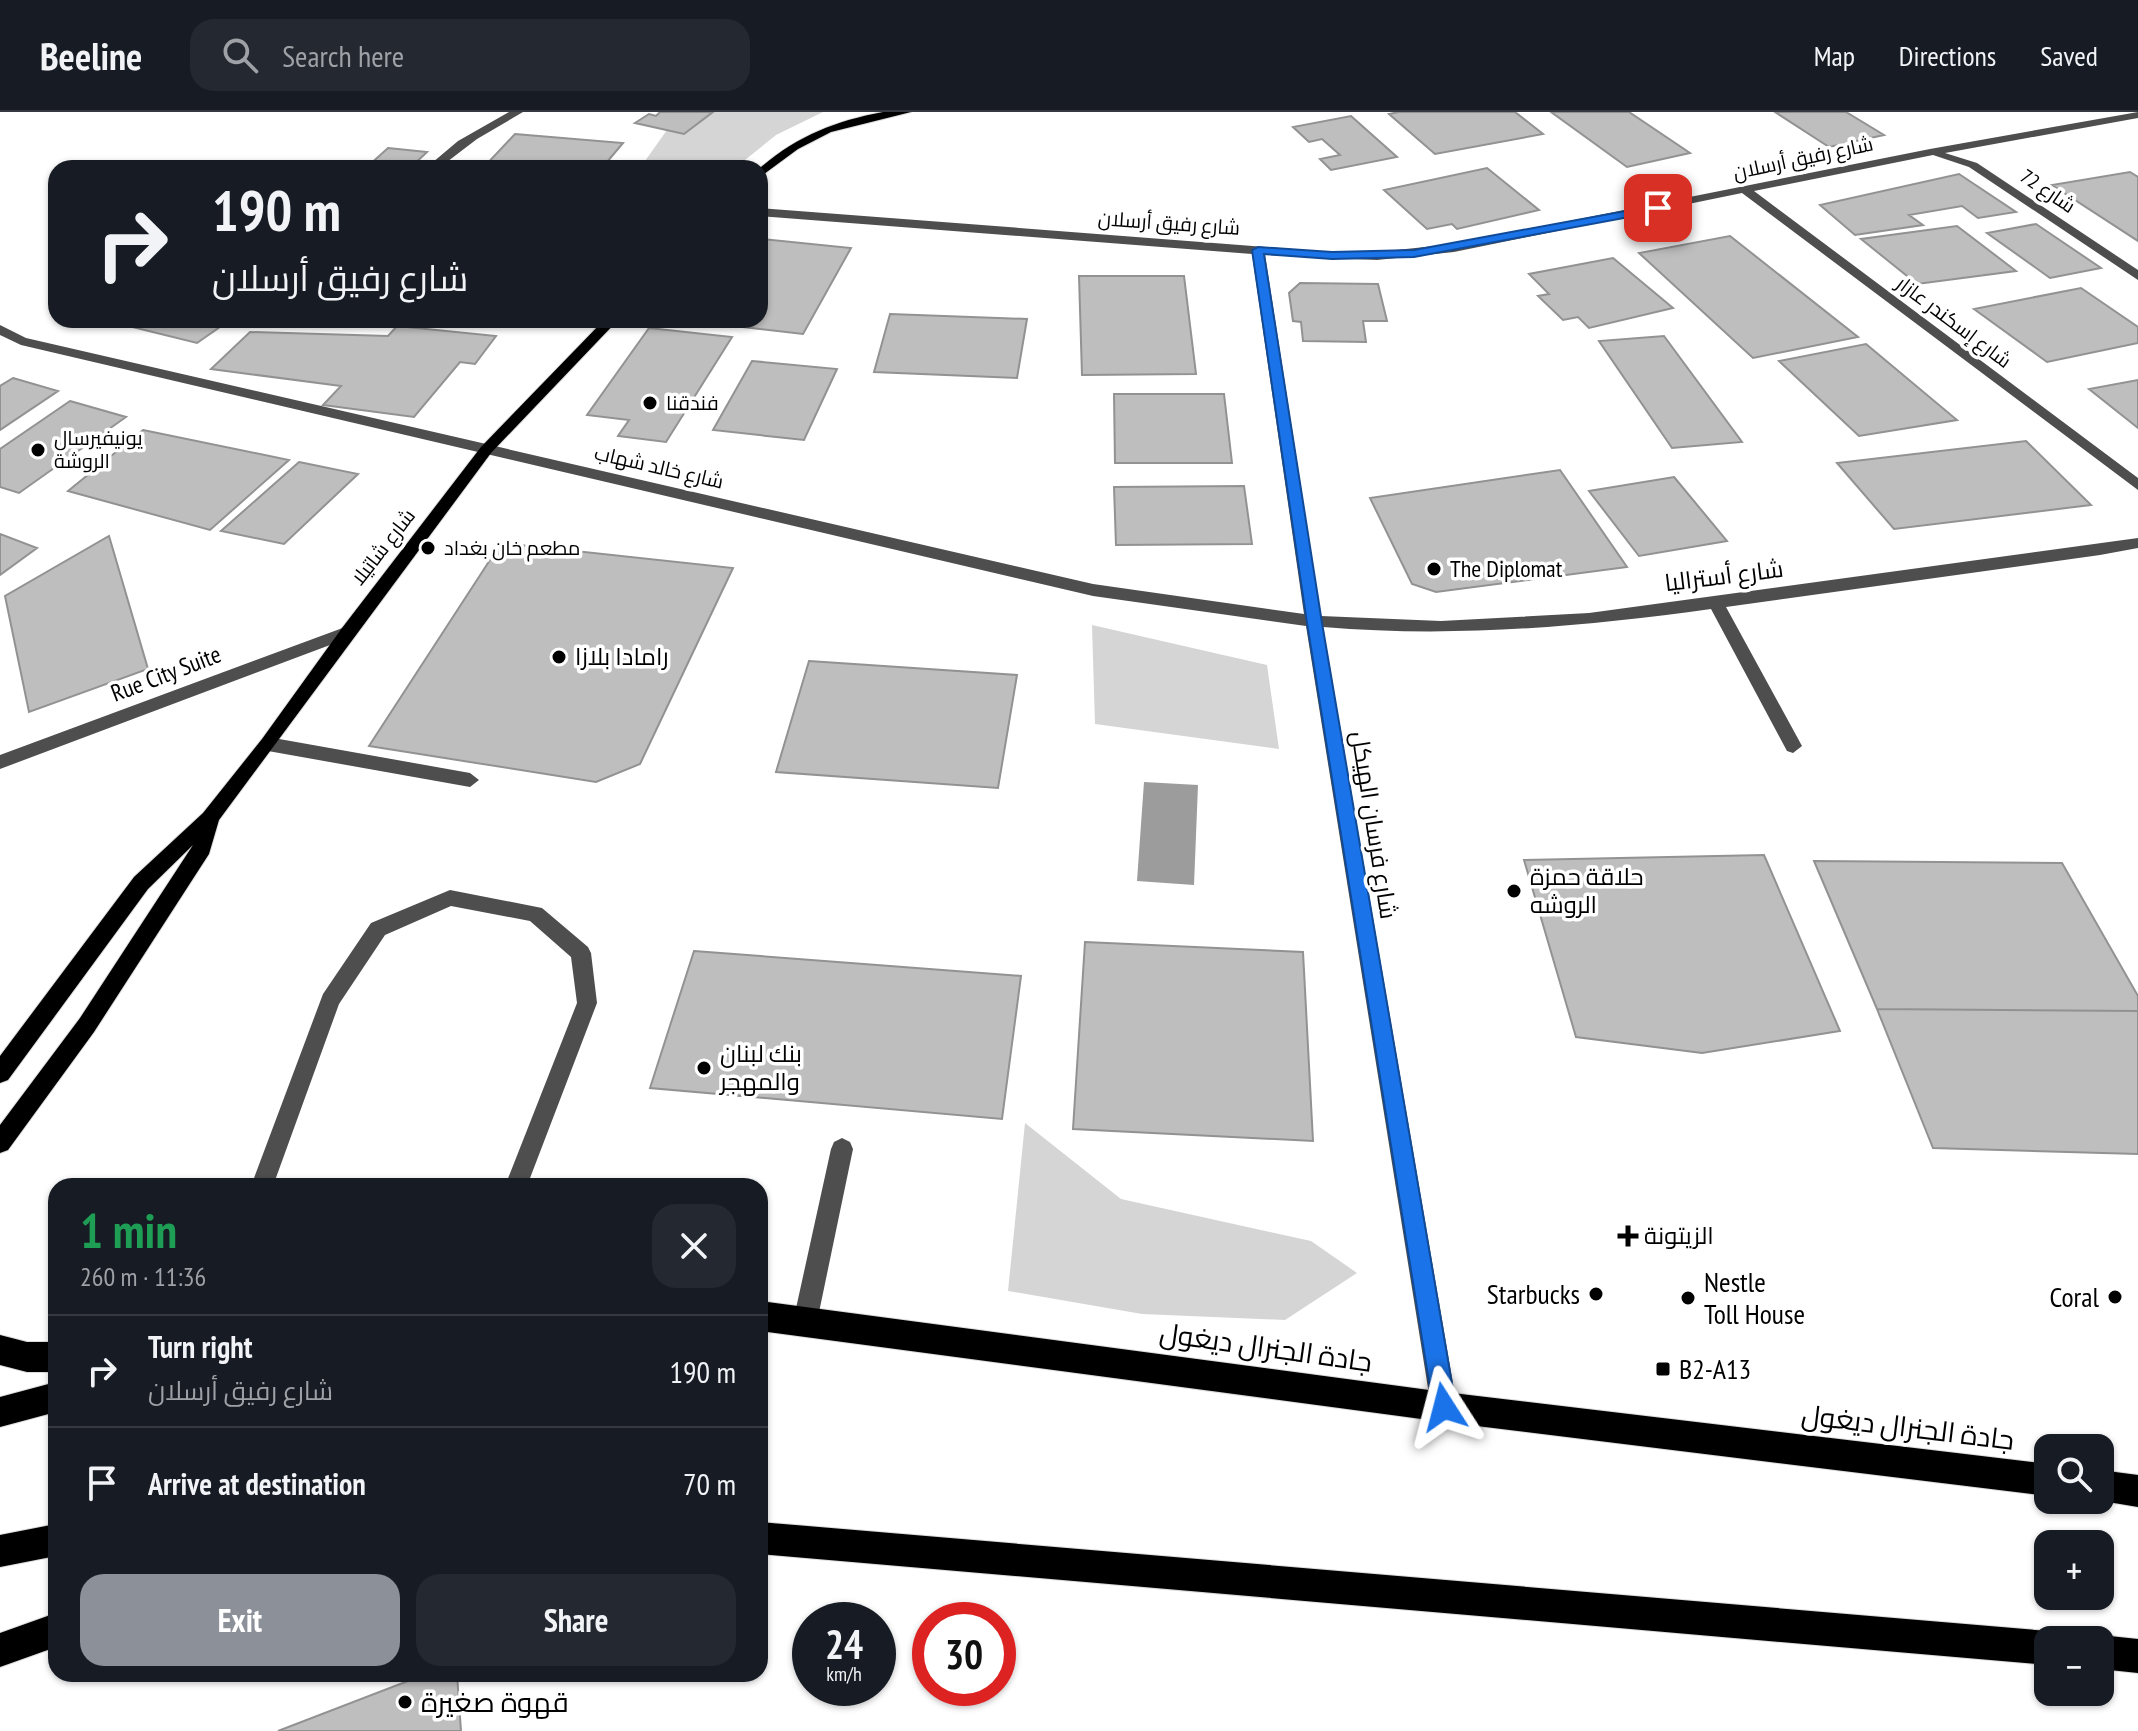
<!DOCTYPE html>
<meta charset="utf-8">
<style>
body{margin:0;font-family:"PT Sans Narrow",Cairo,sans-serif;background:#242831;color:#f1f3f6;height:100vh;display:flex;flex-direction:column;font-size:30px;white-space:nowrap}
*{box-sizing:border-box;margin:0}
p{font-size:26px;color:#9ea1a6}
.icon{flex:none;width:44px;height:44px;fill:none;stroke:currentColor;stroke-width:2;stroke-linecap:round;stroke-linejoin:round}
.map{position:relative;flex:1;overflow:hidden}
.drawer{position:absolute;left:48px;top:1066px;width:720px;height:504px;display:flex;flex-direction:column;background:#171b24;border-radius:24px;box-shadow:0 2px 6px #0004}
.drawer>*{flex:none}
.banner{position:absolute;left:48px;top:48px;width:720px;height:168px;border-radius:24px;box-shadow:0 2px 6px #0004;background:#171b24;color:#f1f3f6;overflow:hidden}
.tools{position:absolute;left:2034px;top:1322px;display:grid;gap:16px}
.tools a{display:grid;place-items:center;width:80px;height:80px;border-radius:16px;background:#171b24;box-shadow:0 2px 6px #0004;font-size:40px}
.speed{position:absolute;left:792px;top:1490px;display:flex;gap:16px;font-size:40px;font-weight:700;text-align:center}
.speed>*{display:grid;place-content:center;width:104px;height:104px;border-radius:50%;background:#171b24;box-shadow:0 2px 6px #0004;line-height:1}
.speed small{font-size:20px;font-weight:400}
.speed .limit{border:12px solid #d22;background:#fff;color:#111}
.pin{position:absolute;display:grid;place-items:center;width:68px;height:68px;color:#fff;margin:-34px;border-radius:16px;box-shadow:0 4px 12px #0006}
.me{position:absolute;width:88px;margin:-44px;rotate:351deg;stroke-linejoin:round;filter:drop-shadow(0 0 6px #0008)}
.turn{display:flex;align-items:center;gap:28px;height:168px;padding:0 32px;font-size:36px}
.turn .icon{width:104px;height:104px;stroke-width:2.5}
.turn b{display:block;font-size:56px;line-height:68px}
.round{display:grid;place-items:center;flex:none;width:84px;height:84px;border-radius:24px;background:#242831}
.overview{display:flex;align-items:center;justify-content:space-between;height:136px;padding:0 32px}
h1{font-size:48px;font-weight:700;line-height:60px;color:#1e9e55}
.action{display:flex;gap:16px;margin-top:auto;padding:16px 32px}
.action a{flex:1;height:92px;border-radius:24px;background:#8c9099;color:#fff;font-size:32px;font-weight:700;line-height:92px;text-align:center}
.action a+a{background:#242831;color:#f1f3f6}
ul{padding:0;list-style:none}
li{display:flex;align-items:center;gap:24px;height:112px;padding:0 32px;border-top:2px solid #363941}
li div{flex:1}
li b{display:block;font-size:30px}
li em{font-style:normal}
header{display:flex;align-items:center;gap:48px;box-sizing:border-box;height:112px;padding:0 40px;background:#171b24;border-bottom:2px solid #363941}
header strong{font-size:38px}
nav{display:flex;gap:44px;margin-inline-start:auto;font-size:28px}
.search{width:560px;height:72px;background:#242831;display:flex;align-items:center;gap:20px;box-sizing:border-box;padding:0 28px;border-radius:24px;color:#9ea1a6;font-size:30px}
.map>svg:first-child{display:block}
</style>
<header>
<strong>Beeline</strong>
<div class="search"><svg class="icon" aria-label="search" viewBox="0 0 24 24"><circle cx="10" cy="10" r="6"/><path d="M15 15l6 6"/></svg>Search here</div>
<nav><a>Map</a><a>Directions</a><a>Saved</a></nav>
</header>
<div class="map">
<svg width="2138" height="1619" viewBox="0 0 2138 1619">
<rect width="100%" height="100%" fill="#fff"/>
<!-- green -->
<path fill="#d5d5d5" d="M713,0h110l-47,23 -41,33h-95l27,-38 17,4z
M1092,513l175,40 12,84 -184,-25z
M1025,1011l96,76 190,42 46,32 -72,47 -143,-6 -134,-23z"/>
<!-- water -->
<path fill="#9c9c9c" d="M1144,670l54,3 -4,100 -57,-4z"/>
<!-- building -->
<path fill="#bebebe" stroke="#929292" stroke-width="2" d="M660,0h53l-29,22 -49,-11 14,-9 7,2z
M1399,0h116l28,22 -108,20 -46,-40z
M1551,0h78l61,41 -63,14z
M1775,0h71l38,23 -55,12z
M1351,4l46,41 -66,13 -11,-11 20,-4 -18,-16 -13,3 -16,-15z
M515,22l108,9 -21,25h-119z
M388,36l39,4 -17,16h-70l3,-3 24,2z
M1487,56l52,42 -82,19 -5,-5 -25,5 -43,-39z
M2130,60l8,5v64l-86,-56z
M1959,62l57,38 -38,6 -16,-12 -53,9 14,10 -68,10 -35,-30z
M2036,112l65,44 -51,10 -63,-45z
M1957,114l59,45 -99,13 -56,-45z
M1730,124l128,101 -105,21 -114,-105z
M762,127l89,9 -48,86 -95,-11 2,-3h50z
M1613,146l60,50 -84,20 -11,-11 -15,3 -25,-24 11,-2 -20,-20z
M1079,164h105l12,98 -114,1z
M1300,171l78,1 9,37h-24l3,21 -63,-1 -2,-19 -8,-1 -4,-28z
M2081,176l57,39v16l-91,19 -73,-53z
M890,202l137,5 -10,59 -143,-6z
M104,208h126l-33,23z
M397,214l99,10 -21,28 -15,-2 -46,55 -91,-12 18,-19 -130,-17 39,-37 138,4z
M649,216l83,9 -66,105 -48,-6 11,-16 -42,-5z
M1664,224l78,106 -70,6 -73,-107z
M1866,232l91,76 -98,16 -80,-75z
M752,249l85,8 -33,71 -91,-10z
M13,266l45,13 -58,39v-44z
M2138,268v48l-49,-39z
M1114,282h110l8,69h-117z
M70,289l56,16 -107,76 -19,-6v-38z
M143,318l146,30 -79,70 -142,-39z
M2026,329l65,64 -197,24 -57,-66z
M299,350l59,12 -74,70 -63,-13z
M1560,358l67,97 -191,25 -24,-8 -42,-86z
M1674,365l53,64 -88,15 -50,-65z
M1244,374l8,58 -136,1 -2,-58z
M0,422l37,14 -37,27z
M109,424l39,133 -119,43 -24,-116z
M501,431l232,25 -93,196 -44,18 -227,-36z
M809,549l208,14 -19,113 -222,-16z
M1764,743l76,176 -138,22 -126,-16 -52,-177z
M1814,749l248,2 76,133v15l-261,-2z
M1085,830l218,10 10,189 -240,-12z
M694,839l327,25 -19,143 -352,-31z
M1877,897l261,2v143l-205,-6z
M426,1562h31l4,57h-183z"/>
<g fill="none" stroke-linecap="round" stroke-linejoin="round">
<!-- major casing -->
<g stroke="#dbdbdb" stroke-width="2">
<path id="major" d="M883,0h28l-80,20 -33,17 -38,28v-9c37,-32 75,-47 123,-56z
M604,208h14l-127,133 -272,367 -10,34 -115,178 -86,118 -8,3v-28l80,-107 113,-173 -45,44 -140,191 -8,3v-27l134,-179 69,-64 59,-74 80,-111 139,-181z"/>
</g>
<!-- highway casing -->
<g stroke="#dbdbdb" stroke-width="2">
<path id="highway" d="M760,1189l684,91 604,72v32l-604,-74 -684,-91z
M0,1223l27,7h29v30h-29l-27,-7z
M56,1270v30l-56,15v-30z
M2100,1358l38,5v32l-42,-7h4z
M760,1410l1288,109 14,9h-14v25l-1288,-111z
M56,1412v32l-56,11v-32z
M56,1501v34l-56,20v-34z
M2100,1523l38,4v34l-38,-4v-29h-12z"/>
</g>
<!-- minor -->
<path fill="#4e4e4e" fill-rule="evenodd" d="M509,0h14l-46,27 -38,29h-13l32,-27z
M2138,0v6l-193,35 32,10 161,107v10l-169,-113 -36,-12 -179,36 384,287v12l-396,-297 -288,59 -77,8 -112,-5 56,361 120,5 148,-8 549,-75v10l-38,7 -374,52 76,139 -9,7 -6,-2 -76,-142c-130,18 -258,29 -388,18l134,780 -4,9 -9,4 -9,-4 -4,-9 -125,-781 -213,-30 -1072,-251 -21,-10v-10l26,13 1067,246 211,30 -52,-360 -492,-38v-8l572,44h45l77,-8 476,-95z
M348,514l8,6 -2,4 -354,133v-14z
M268,625l202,36 9,7 -9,7 -202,-36 -9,-7z
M450,778l92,18 46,39 3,6 6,50 -70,183h-22l72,-183 -6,-46 -41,-36 -79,-15 -66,29 -46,69 -66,182h-22l72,-192 48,-71z
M842,1026l8,4 3,7 -36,173 -3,9 -9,3 -9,-3 -3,-9 38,-173 3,-7z"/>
<!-- major -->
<use href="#major" fill="#000" fill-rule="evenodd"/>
<!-- highway -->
<use href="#highway" fill="#000" fill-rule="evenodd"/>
</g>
<!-- route -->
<path fill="#1a73e8" stroke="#114b97" stroke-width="2" d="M1658,93l4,1v5l-248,46 -82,2 -68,-5 58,369 134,784 -3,8 -9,4 -8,-4 -3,-8 -126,-784 -55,-373 6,-3 74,5 82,-2z"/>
<!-- markers -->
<g fill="#000" stroke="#fff" stroke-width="3">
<circle cx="650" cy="291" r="8"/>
<circle cx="38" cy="338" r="8"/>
<circle cx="428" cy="436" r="8"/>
<circle cx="1434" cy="457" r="8"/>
<circle cx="559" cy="545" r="8"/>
<circle cx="1514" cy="779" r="8"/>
<circle cx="704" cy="956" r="8"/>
<path d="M1624 1112h8v8h8v8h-8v8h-8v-8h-8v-8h8z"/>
<circle cx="1596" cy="1182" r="8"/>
<circle cx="2115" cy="1185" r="8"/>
<circle cx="1688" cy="1186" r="8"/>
<rect x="1655" y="1249" width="16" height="16" rx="4"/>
<circle cx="405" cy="1590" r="8"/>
</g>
<g text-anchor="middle" stroke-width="7" stroke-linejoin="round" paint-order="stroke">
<!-- far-street labels -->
<g font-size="20" fill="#000" stroke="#fff">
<text transform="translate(1803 46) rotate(-12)" y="7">شارع رفيق أرسلان</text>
<text transform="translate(2048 79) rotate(34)" y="7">شارع 72</text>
<text transform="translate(1169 111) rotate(4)" y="7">شارع رفيق أرسلان</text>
<text transform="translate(1954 210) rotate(37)" y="7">شارع إسكندر عازار</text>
<text transform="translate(659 355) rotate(13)" y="7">شارع خالد شهاب</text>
<text transform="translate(383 435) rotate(-52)" y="7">شارع شاتيلا</text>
</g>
<!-- far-poi labels -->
<g font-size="20" fill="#000" stroke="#fff" text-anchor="start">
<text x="666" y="298">فندقنا</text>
<text x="54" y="333">يونيفيرسال<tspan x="54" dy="23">الروشة</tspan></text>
<text x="444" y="443">مطعم خان بغداد</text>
</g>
<!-- poi labels -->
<g font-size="24" fill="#000" stroke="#fff" text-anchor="start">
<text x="1450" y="465">The Diplomat</text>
<text x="575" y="553">رامادا بلازا</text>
<text x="1530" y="773">حلاقة حمزة<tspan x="1530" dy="28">الروشه</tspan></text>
<text x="720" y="950">بنك لبنان<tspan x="720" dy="28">والمهجر</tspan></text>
<text x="1644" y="1132">الزيتونة</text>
</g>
<!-- street labels -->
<g font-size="24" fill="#000" stroke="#fff">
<text transform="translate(1724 464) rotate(-7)" y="8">شارع أستراليا</text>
<text transform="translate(166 562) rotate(-21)" y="8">Rue City Suite</text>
<text transform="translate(1374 713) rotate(81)" y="8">شارع فرسان الهيكل</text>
</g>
<!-- near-poi labels -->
<g font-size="28" fill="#000" stroke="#fff" text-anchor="start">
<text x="1704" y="1180">Nestle<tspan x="1704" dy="32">Toll House</tspan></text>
<text x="1580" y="1192" text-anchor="end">Starbucks</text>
<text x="2099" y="1195" text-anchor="end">Coral</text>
<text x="1679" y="1267">B2-A13</text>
<text x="421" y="1600">قهوة صغيرة</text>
</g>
<!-- near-street labels -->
<g font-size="28" fill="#000" stroke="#fff">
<text transform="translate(1266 1235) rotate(8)" y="10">جادة الجنرال ديغول</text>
<text transform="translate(1908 1315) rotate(7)" y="10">جادة الجنرال ديغول</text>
</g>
</g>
</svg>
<div class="tools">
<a><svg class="icon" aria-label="search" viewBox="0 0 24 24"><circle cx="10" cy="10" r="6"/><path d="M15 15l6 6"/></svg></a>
<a>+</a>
<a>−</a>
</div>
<div class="speed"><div>24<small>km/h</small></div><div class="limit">30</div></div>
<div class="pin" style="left:1658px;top:96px;background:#d93025"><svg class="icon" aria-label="arrive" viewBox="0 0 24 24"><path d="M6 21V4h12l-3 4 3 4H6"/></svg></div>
<svg class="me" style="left:1444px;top:1295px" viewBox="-20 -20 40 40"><path d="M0-17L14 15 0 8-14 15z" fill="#1a73e8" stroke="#fff" stroke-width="4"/></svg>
<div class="banner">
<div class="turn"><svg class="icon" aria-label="right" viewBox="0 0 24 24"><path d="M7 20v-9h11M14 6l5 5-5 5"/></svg><div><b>190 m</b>شارع رفيق أرسلان</div></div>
</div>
<section class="drawer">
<div class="overview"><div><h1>1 min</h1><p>260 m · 11:36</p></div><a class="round"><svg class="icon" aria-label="close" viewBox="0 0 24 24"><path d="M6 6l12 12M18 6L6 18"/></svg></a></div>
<ul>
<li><svg class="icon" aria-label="right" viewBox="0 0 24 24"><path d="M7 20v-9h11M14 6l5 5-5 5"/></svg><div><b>Turn right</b><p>شارع رفيق أرسلان</p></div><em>190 m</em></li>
<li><svg class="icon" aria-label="arrive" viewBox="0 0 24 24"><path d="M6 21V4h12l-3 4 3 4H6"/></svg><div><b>Arrive at destination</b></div><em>70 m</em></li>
</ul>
<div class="action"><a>Exit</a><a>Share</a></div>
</section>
</div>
